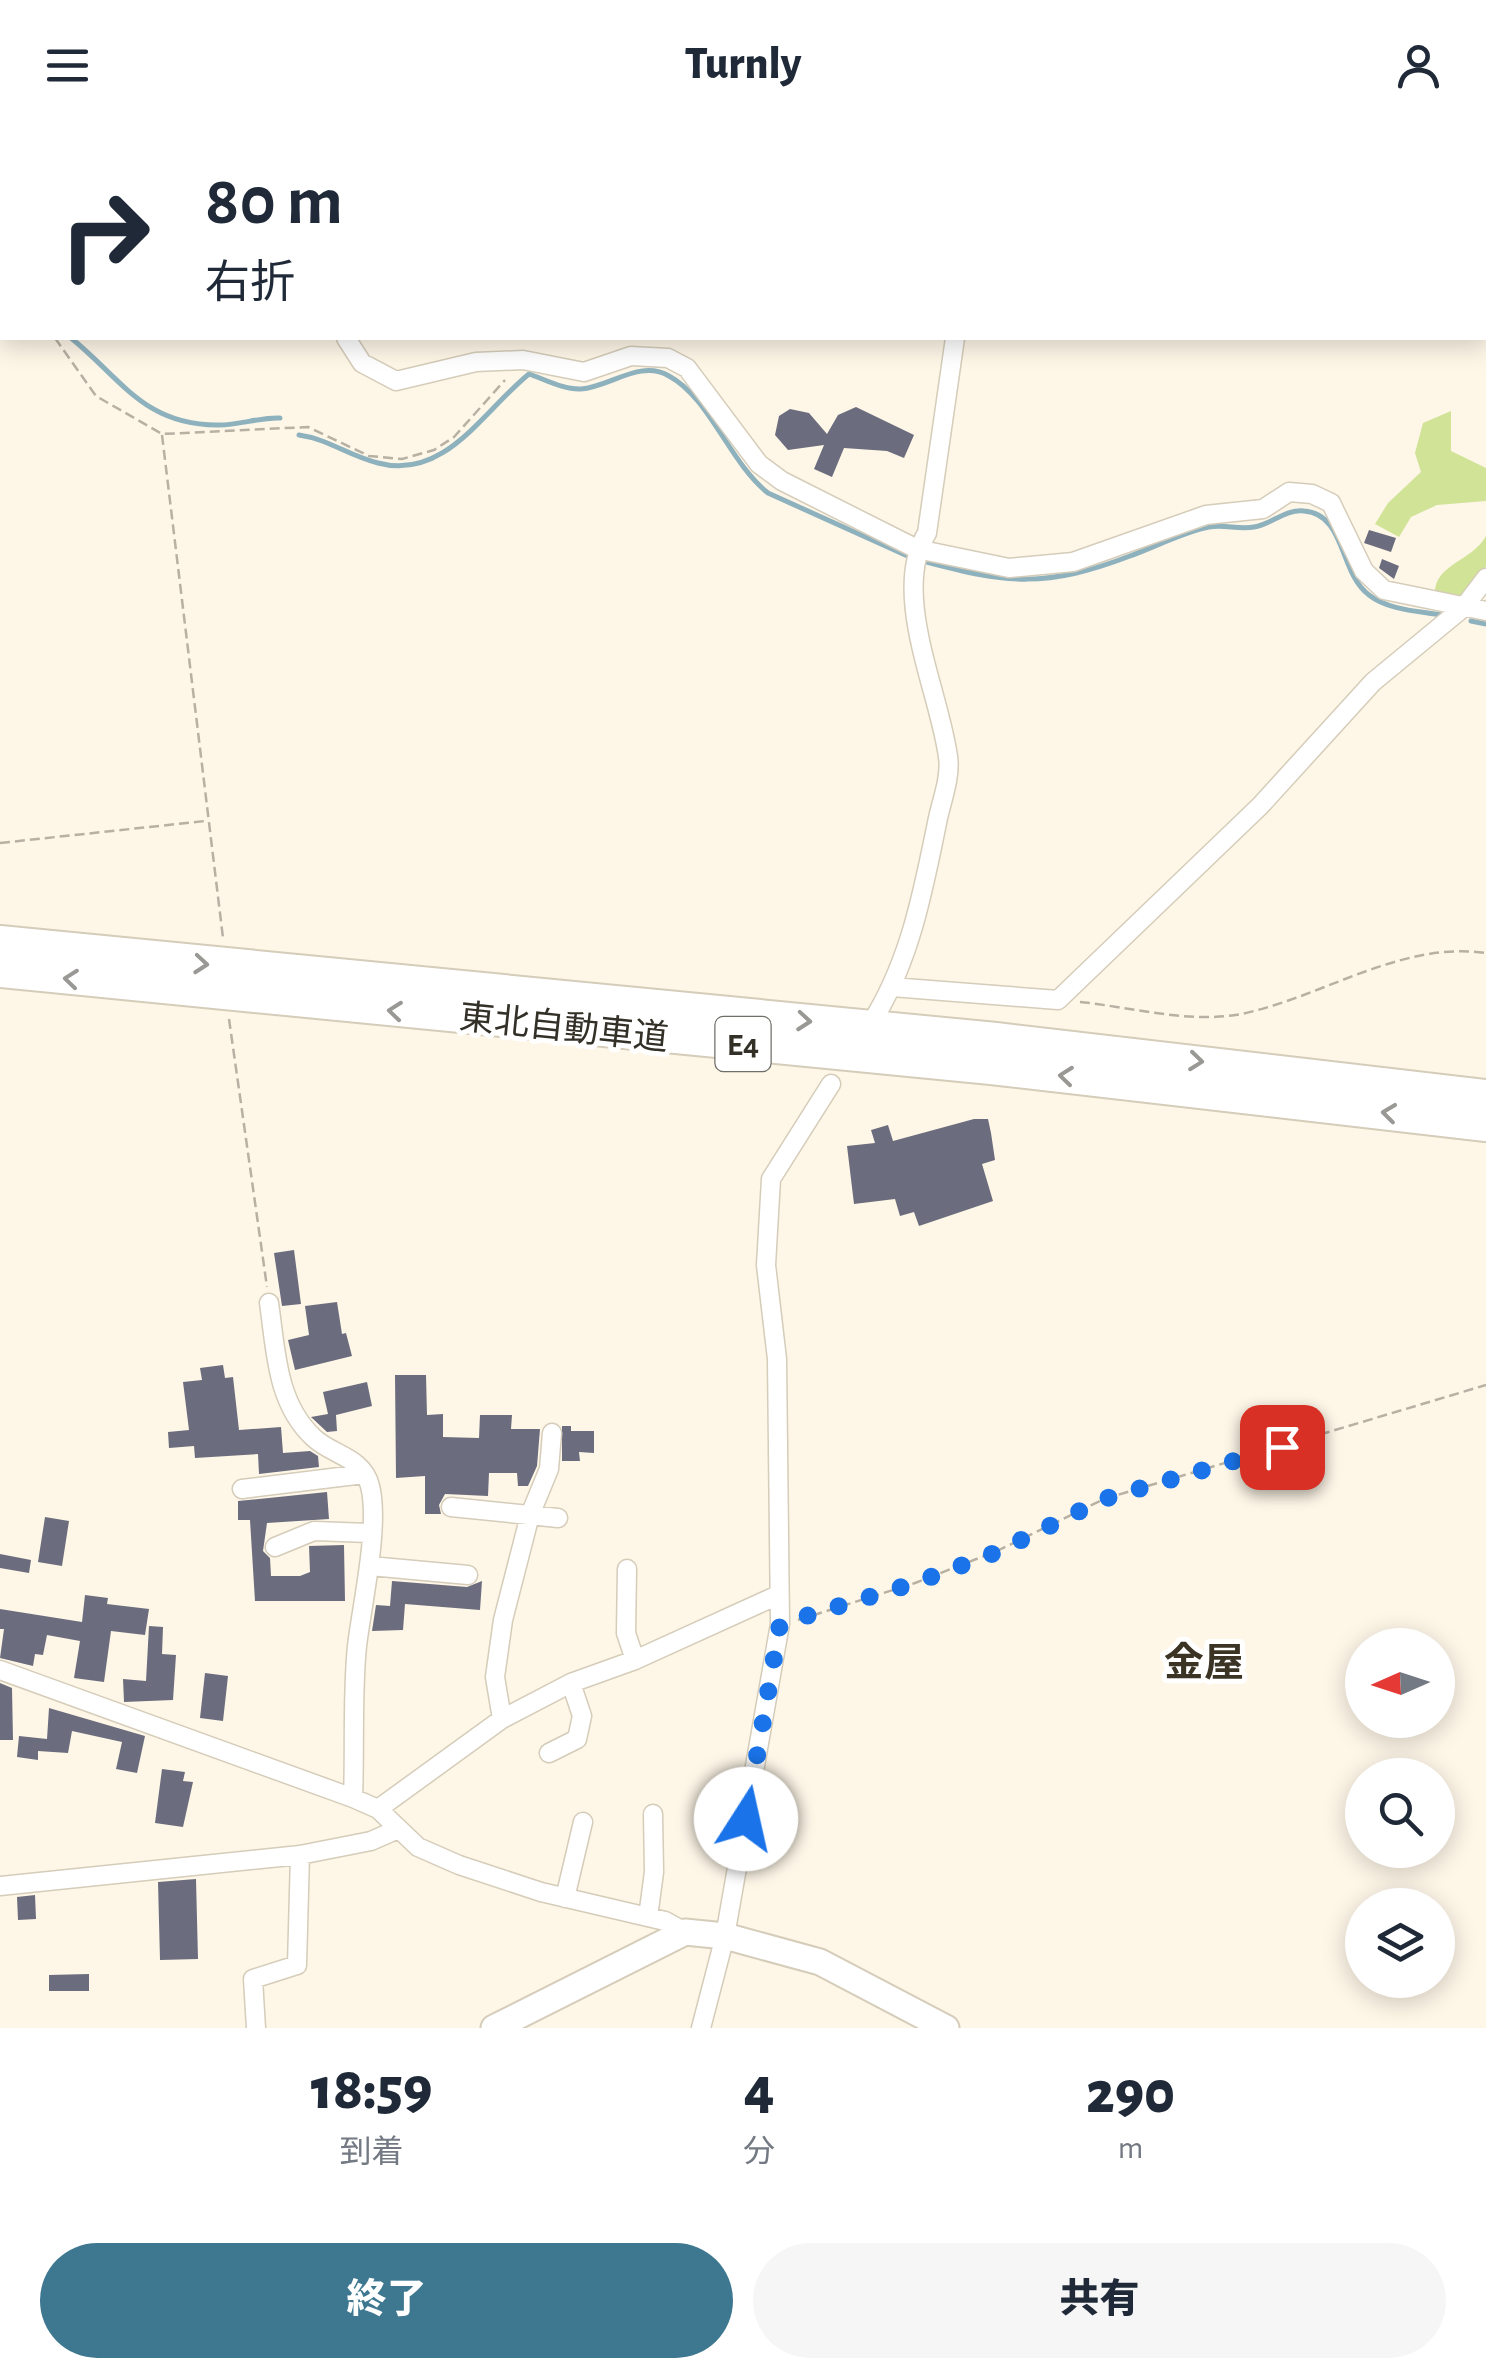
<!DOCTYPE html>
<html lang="ja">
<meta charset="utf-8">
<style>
body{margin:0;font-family:"Alegreya Sans","Noto Sans JP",sans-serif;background:#f6f6f7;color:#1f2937;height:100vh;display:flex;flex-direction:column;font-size:38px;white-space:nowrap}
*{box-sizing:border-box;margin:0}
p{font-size:32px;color:#747a83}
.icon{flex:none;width:55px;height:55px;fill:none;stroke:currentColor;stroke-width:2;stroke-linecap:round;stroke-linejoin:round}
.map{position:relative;height:1898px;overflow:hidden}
.drawer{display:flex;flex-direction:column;background:#fff;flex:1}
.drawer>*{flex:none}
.top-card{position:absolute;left:0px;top:0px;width:1488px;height:210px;box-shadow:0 5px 25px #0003;background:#fff;color:#1f2937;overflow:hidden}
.needle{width:65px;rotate:267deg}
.tools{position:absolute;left:1345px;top:1498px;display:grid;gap:20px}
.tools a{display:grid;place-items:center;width:110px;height:110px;border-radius:50%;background:#fff;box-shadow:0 5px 25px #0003;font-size:50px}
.pin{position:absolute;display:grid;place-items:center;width:85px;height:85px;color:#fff;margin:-42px;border-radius:20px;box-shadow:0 5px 15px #0006}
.me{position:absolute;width:110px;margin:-55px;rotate:10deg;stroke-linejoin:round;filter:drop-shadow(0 0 8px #0008)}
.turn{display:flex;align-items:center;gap:35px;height:210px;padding:0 40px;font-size:45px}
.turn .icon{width:130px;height:130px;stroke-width:2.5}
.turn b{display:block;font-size:70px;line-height:85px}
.eta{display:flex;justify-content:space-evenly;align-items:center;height:170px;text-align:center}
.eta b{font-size:60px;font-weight:800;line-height:70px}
.primary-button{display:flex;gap:20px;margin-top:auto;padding:20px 40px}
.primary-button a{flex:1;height:115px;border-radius:60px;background:#3d7790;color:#fff;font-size:40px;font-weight:800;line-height:115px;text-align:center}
.primary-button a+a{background:#f6f6f7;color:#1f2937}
header{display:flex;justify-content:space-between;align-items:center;height:130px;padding:0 40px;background:#fff;font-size:45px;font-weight:800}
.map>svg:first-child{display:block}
</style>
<header><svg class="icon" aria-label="menu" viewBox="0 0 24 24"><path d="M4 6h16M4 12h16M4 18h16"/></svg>Turnly<svg class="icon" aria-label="person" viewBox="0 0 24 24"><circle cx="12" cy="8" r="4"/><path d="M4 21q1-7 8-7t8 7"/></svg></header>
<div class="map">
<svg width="1486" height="1898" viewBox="0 0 1486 1898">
<rect width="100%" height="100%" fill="#fef6e7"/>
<!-- green -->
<path fill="#d0e397" d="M1451,281v40l35,17v33l-49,4 -26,12 -12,20 -24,-13 13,-21 33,-31 -6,-19 8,-30z
M1486,406v30l-23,33 -28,-2c-3,-33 37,-35 51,-61z"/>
<!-- water -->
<path fill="#b5e8fe" stroke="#8eb1be" stroke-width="2.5" d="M96,0h225v2z"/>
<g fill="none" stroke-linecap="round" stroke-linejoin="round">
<!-- stream -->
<path stroke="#8eb1be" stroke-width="5" d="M0,174l2,1
M71,208c50,40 73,88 148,87 21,0 42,-8 61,-7
M299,305c29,4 50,21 79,28 67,18 106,-53 151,-89 15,5 35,16 52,15 29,-2 59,-30 88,-13 41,22 60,86 99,117l144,65
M923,431c85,23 123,27 207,-5 25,-9 53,-24 79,-29 15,-3 30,3 45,0 18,-3 31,-18 50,-16 42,3 35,62 65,84 19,15 49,16 72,20
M1471,491l15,3"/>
</g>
<!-- building -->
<path fill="#6b6d7e" d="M856,277l58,28 -10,23 -17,-7 -43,-3 -12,29 -18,-8 10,-24 -36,5 -13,-15 4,-19 11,-7 19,4 18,21 11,-19z
M1369,400l27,8 -5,14 -27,-9z
M1382,429l17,7 -5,13 -15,-11z
M974,989h14l3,14 4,27 -13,4 11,37 -74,25 -5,-14 -14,4 -5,-17 -41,5 -7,-58 28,-3 -4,-13 17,-5 5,16z
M294,1120l7,54 -19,2 -8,-53z
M337,1172l5,32 4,-1 6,23 -57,14 -7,-30 21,-5 -4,-29z
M223,1235l2,13 8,-1 6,53 42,-3 2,26 27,-2 8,5 1,11 -60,7 -1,-20 -63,4 -1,-12 -25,2 -1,-16 21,-2 -6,-48 19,-2 -2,-12z
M395,1245h31l1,40 16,-1v23l36,1 1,-23h32l-1,14h29l-3,37 -9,20h-10l-1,-13h-28l-1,23 -43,-2 -6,11 2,9h-16v-38l-29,2z
M367,1252l5,24 -36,9 1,16 -10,1 -16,-15 17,-3 -5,-22z
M562,1296h9v5h23v22l-15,-1 1,9h-18z
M327,1362l2,27 -62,4 -4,28 7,7 1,18h29l10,-4 -1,-26 35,-1 1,56h-90l-5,-81h-12v-19z
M45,1387l24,4 -7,45 -24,-4z
M0,1424l31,6 -2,13 -29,-5z
M392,1451l75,6 15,-6 -2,29 -75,-6 -2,26 -31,1 4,-26 14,1z
M85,1465l23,3 -1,6 42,5 -4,26 -34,-4 -7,51 -30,-4 6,-37 -33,-6 -4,20 -8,-1 -2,12 -33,-8 4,-29h-4v-20l82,13z
M149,1496l14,1 -1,27 14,1 -3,45 -49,2 -1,-23 23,2z
M205,1543l23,3 -5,45 -23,-3z
M0,1553l12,5 1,52h-13z
M49,1578l96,28 -8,37 -21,-4 6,-27 -50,-11 -4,22 -30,-2v9l-21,-3 2,-21 28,3z
M162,1639l23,3 -2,9 10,1 -10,45 -28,-4z
M196,1749l2,80 -38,1 -2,-78z
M35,1765l1,24 -18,1 -1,-23z
M89,1844v17h-40v-16z"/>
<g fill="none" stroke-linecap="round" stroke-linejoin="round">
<!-- minor casing -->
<g stroke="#d5ccb9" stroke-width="21">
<path id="minor" d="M53,2l3,-2
M1002,2v-2
M0,16l2,1
M346,208l16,25 34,18 80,-19 47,-2 61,12 47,-16 37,2 19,10 72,96 23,17 135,68 92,19 64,-6 133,-47 57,-6 26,-17 23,2 19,9 33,68 20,19 102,21
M892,857l166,13 202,-194 113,-124 91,-75 22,-29
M876,885c36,-61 48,-129 62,-197 4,-18 13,-42 10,-61 -8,-64 -58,-164 -21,-224l28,-195
M269,1173c7,47 7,100 45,135 18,17 49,19 56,48 10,39 -8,118 -13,160 -5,50 -2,102 -4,152
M242,1359l122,-15
M451,1377l107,11
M275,1417l39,-16 55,2
M370,1436l98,9
M627,1439l-1,64 9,27
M0,1540l353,128 25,11 40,38 41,18 82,27 124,29 20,11
M502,1589l-7,-42 8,-57 27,-105 19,-46 3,-36
M549,1623l28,-14 5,-23 -11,-33
M378,1679l124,-90 69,-36 64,-23 143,-65
M0,1756l300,-31 71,-14 25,-11
M565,1768l18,-76
M648,1787l6,-45 -1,-58
M256,1898l-3,-49 44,-14 3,-110
M701,1898l24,-92 55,-312 -3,-265 -11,-94 5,-86 60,-95"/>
</g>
<!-- secondary casing -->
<g stroke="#d5ccb9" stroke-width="29">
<path id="secondary" d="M494,1898l191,-96 40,4 95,26 126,66"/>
</g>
<!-- motorway casing -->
<g stroke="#d5ccb9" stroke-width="36">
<path id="motorway" d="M0,812l996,97 490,57
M0,841l991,97 495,57"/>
</g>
<!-- path -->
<path stroke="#b7b1a4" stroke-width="2.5" stroke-dasharray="10 5" stroke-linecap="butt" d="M702,0v2
M342,2l1,-2
M0,184l2,1
M55,208l41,58 66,38 146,-7 61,29 33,3 32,-9 20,-13 51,-57
M162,305l61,503
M0,713l205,-22
M1080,872c51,5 110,22 161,12 83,-17 158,-73 245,-61
M229,889l38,268
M798,1490l117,-37 82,-32 107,-52 382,-114"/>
<!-- minor -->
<use href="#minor" stroke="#fff" stroke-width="18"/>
<!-- secondary -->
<use href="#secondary" stroke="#fff" stroke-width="25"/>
<!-- motorway -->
<use href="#motorway" stroke="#fff" stroke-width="32"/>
</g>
<!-- one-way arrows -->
<defs><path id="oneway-chevron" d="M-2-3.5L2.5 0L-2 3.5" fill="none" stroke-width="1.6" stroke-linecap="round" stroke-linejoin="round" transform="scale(2.5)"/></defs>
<g stroke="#999894">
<use href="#oneway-chevron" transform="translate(201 834) rotate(5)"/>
<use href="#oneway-chevron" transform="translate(71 849) rotate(-174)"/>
<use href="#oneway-chevron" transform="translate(395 881) rotate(-174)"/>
<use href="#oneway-chevron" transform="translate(804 891) rotate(5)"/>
<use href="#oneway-chevron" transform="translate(1196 931) rotate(6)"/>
<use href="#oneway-chevron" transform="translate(1066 946) rotate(-174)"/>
<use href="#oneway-chevron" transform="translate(1389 983) rotate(-173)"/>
</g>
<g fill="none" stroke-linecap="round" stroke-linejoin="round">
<!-- route -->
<path stroke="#1a73e8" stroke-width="18" stroke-dasharray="0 32.4" d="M746,1689l34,-195 135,-41 82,-31 107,-53 178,-52"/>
</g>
<g text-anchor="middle" stroke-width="10" stroke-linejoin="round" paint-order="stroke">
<!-- shield labels -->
<rect fill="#fff" stroke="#706e68" stroke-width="2.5" x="715.5" y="887" width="55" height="54" rx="8"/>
<g font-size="32" font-weight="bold" fill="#333028">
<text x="743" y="925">E4</text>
</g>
<!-- street labels -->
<g font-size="35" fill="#333028" stroke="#fff">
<text transform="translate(564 897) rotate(6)" y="12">東北自動車道</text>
</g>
<!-- quarter labels -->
<g font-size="40" font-weight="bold" fill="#3b3424" stroke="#fff">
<text x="1204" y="1546">金屋</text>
</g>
</g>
</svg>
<div class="tools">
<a><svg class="needle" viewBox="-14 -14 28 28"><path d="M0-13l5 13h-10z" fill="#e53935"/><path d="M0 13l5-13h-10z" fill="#747a83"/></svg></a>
<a><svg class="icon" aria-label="search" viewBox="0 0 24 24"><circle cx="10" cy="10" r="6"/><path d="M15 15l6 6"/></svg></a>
<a><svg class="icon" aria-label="layers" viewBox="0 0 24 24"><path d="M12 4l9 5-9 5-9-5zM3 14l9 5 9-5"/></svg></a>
</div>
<div class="pin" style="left:1282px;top:1317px;background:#d93025"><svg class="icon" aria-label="arrive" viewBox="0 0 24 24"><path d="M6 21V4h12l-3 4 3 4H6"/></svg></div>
<svg class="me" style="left:746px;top:1689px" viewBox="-20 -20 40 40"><circle r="19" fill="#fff"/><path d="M0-13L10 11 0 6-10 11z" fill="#1a73e8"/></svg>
<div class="top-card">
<div class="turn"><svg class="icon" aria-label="right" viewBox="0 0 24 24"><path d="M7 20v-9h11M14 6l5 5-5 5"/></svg><div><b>80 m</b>右折</div></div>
</div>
</div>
<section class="drawer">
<div class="eta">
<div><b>18:59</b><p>到着</p></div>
<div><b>4</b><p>分</p></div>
<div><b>290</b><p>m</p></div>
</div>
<div class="primary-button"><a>終了</a><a>共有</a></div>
</section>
